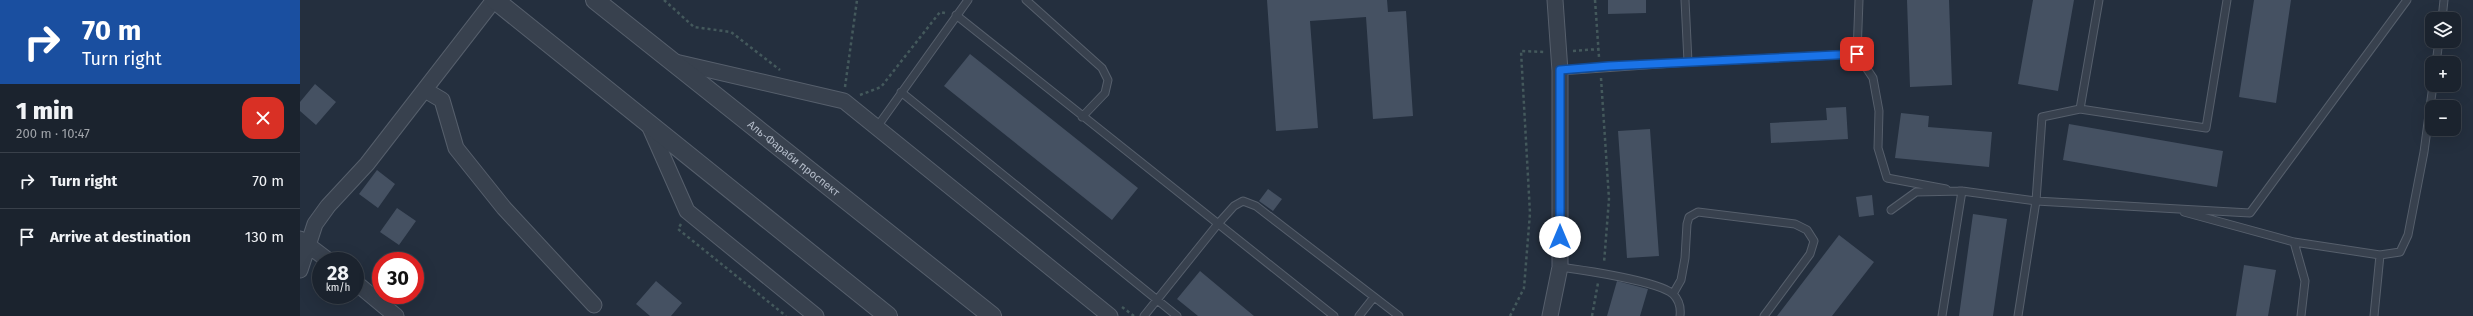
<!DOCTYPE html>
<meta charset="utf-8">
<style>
body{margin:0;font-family:"Fira Sans",sans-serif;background:#242b36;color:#f1f3f6;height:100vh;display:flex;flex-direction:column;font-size:15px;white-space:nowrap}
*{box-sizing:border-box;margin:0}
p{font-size:13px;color:#a0a4aa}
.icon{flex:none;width:22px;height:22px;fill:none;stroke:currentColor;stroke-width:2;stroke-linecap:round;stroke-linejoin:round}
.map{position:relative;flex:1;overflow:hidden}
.side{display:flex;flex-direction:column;background:#1b232e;width:300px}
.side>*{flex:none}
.banner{background:#1a4fa0;color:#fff;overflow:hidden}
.fabs{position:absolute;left:2125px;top:12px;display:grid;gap:8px}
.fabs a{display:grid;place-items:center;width:36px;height:36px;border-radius:8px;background:#1b232e;box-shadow:0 4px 16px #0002,0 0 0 1px #39404a;font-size:20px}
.speed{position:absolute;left:12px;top:252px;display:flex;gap:8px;font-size:20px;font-weight:700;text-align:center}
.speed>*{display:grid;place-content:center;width:52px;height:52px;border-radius:50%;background:#1b232e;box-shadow:0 4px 16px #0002,0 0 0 1px #39404a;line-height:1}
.speed small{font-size:10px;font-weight:400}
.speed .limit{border:6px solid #d22;background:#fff;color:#111}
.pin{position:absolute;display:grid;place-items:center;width:34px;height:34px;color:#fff;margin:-17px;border-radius:8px;box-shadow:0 2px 6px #0006}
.me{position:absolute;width:44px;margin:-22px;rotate:0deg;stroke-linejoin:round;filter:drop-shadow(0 0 3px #0008)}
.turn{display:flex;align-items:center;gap:14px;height:84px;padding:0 16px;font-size:18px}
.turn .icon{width:52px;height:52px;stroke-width:2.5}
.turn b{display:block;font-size:28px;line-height:34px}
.round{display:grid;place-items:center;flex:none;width:42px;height:42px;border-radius:12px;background:#242b36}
.overview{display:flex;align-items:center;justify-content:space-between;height:68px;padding:0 16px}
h1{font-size:24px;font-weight:800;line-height:30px}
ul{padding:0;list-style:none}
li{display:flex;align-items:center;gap:12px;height:56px;padding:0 16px;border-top:1px solid #39404a}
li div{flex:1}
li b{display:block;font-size:15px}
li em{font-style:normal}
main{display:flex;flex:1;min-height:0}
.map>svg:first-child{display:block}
</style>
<main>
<section class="side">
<div class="banner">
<div class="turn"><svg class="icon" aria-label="right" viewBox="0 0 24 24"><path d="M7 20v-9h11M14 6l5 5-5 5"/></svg><div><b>70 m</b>Turn right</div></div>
</div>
<div class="overview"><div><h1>1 min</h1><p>200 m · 10:47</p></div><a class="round" style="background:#d93025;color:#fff"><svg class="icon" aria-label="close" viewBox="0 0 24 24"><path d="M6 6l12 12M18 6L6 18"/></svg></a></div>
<ul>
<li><svg class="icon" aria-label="right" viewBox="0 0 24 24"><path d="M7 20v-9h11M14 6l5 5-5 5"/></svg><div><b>Turn right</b></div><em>70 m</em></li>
<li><svg class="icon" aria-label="arrive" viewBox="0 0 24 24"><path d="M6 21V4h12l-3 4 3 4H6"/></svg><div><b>Arrive at destination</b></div><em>130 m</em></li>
</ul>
</section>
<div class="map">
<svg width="2173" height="316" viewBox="0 0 2173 316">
<rect width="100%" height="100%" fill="#242f3e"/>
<!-- building -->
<path fill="#455162" d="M967,0h120l1,12 18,-1 7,105 -40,3 -7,-102 -56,4 8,107 -42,3z
M1308,0h38v13l-38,1z
M1607,0h42l3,85 -42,2z
M1733,0h41l-16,91 -40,-7z
M1954,0h37l-15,103 -37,-6z
M670,54l168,134 -26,32 -168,-134z
M15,84l21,18 -20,23 -16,-14v-9z
M1546,107l2,32 -77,4 -1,-20 57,-3 -1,-12z
M1601,113l28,3 -1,11 64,5 -3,35 -94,-9z
M1769,124l154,27 -6,36 -154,-27z
M1350,129l9,127 -32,2 -9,-127z
M77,170l18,14 -17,24 -19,-14z
M968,189l14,10 -9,12 -14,-10z
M1572,195l2,20 -15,2 -3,-20z
M97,208l19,13 -17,24 -19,-13z
M1673,214l34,5 -14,97h-34z
M1539,235l35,27 -42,54h-55z
M1944,265l32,5 -8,46h-32z
M900,271l54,45h-56l-21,-17z
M356,281l26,22 -11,13h-21l-14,-12z
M1317,281l31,8 -8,27h-33z"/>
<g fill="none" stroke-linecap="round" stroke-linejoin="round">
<!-- service casing -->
<g stroke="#565f6c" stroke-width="9">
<path id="service" d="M726,0l76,68 6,12 -3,13 -23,24
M1799,0l-19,109 126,19 21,-128
M656,15l378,301
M2142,19l2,-19
M1557,54l16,24 6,33 -1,37 9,30 59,11
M1388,62l169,-8 2,-54
M2136,63l3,-22
M1260,71l128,-9 -3,-62
M601,92l276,224
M577,127l91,-127
M1591,210l25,-18 46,-1 74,10 214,12 157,-213
M1884,212l110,30 11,39 -4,35
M1994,242l86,13 -6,61
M2080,255l20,-3 8,-17 16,-83 9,-67
M1260,267c22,3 98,14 113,27 6,6 8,14 7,22
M1373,294l8,-14 4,-22 2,-34 2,-7 9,-5 97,12 12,6 7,11 -4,13 -46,62
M844,316l73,-91 17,-19 9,-5 13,5 143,110
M1059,316l15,-19
M1642,316l20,-125h-3
M1718,316l18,-115 6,-84 38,-8"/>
</g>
<!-- minor casing -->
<g stroke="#565f6c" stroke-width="17">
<path id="minor" d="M371,61l173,40 266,215
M125,90l17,10 14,48 48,60 90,97
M348,123l39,88 129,105
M0,239l29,22
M0,270l15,-46 13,-18 39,-42 127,-164
M55,282l41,34
M1250,316l10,-49v-196l-5,-71"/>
</g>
<!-- tertiary casing -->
<g stroke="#565f6c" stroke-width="20">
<g id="tertiary">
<path d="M195,0l393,316"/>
<path id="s1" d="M295,0l397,316"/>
</g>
</g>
<!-- path -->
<path stroke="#44595c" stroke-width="2.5" stroke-dasharray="3 3" stroke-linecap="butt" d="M364,0l30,27 37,5 49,38
M1295,0l4,57
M1273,51l26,-2
M1301,78l8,121 -5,64
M545,87l12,-87
M560,95l21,-8 59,-75 5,1
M381,224l-3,5 108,87
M822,307l12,9
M1210,316l14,-28 6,-75 -9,-162 23,1
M1292,316l6,-33"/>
<!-- service -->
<use href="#service" stroke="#38414e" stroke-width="7"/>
<!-- minor -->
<use href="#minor" stroke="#38414e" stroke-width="15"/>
<!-- tertiary -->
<use href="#tertiary" stroke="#38414e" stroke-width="18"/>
</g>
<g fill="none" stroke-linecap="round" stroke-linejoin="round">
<!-- route casing -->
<g stroke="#114b97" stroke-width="10">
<path id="route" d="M1260,237v-167l49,-4 248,-12"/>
</g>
<!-- route -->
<use href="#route" stroke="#1a73e8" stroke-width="7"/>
</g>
<g text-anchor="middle" stroke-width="3" stroke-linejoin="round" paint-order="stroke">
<!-- street labels -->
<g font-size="11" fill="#b4bcc9" stroke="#1d2633">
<text dy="4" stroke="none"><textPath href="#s1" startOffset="254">Аль-Фараби проспект</textPath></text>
</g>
</g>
</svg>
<div class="fabs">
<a><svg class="icon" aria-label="layers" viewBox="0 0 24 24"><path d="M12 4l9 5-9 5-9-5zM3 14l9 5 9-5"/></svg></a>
<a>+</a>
<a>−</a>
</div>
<div class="speed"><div>28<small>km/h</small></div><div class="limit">30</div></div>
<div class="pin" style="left:1557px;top:54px;background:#d93025"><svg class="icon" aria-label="arrive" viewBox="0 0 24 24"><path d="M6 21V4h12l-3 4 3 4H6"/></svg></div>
<svg class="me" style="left:1260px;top:237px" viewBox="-20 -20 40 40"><circle r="19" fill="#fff"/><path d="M0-13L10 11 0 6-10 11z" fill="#1a73e8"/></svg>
</div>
</main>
